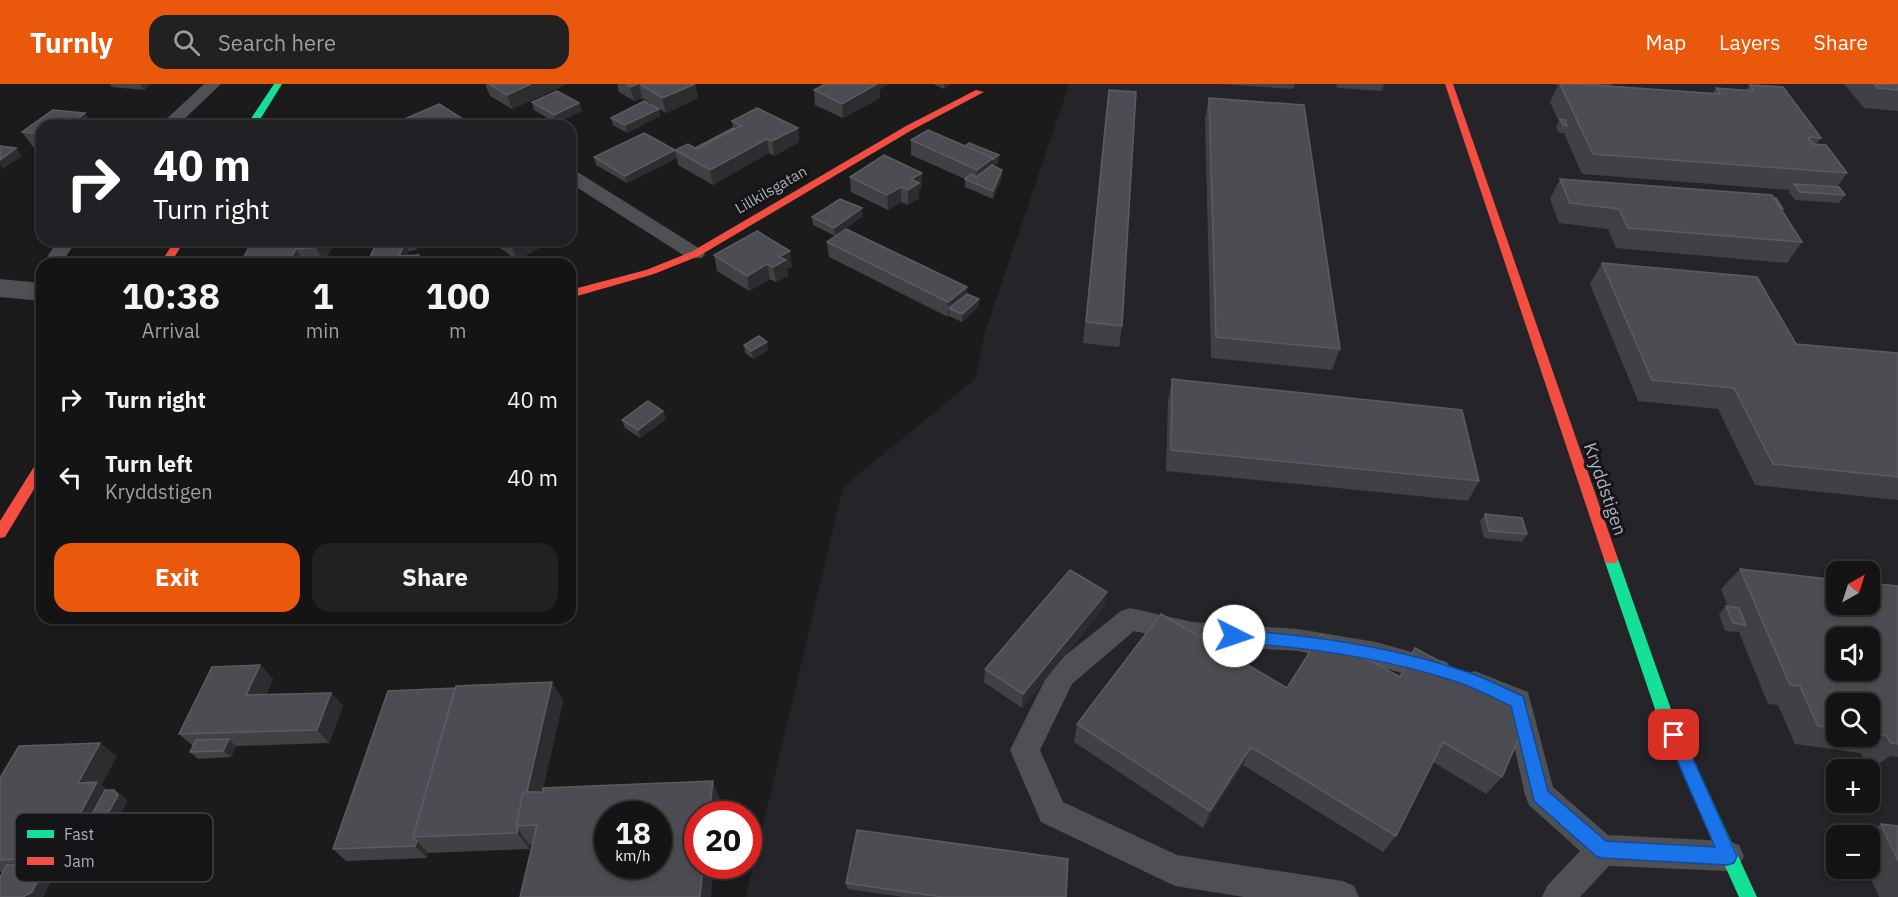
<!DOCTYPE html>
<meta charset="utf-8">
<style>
body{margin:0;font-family:"IBM Plex Sans",sans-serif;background:#212122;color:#f1f3f6;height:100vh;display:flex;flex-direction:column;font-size:22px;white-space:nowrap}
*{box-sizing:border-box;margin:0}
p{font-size:20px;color:#9d9ea0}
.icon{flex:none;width:33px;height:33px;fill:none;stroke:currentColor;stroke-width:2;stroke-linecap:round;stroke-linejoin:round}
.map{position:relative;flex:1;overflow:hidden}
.panel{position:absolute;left:36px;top:174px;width:540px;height:366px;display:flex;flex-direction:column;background:#141415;border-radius:18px;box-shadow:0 3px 9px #0003,0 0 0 2px #333334}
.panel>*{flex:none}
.top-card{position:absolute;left:36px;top:36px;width:540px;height:126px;border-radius:18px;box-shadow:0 3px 9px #0003,0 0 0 2px #333334;background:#202124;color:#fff;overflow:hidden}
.needle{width:39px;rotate:39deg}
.controls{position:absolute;left:1826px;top:477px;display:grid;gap:12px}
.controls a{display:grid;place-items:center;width:54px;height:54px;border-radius:12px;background:#141415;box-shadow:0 3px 9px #0003,0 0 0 2px #333334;font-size:30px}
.speed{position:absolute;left:594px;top:717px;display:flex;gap:12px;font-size:30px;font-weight:700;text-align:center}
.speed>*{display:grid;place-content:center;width:78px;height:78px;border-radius:50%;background:#141415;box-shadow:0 3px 9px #0003,0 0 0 2px #333334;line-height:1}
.speed small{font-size:15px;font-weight:400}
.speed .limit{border:9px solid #d22;background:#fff;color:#111}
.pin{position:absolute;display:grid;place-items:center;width:51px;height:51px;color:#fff;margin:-26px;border-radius:12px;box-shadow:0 3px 9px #0006}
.me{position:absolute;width:66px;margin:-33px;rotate:94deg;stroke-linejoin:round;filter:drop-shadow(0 0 4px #0008)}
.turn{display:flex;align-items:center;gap:21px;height:126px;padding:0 18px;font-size:27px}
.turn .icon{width:78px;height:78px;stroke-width:2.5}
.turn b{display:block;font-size:42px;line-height:51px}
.eta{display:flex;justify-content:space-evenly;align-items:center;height:102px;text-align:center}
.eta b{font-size:36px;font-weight:800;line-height:42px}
.button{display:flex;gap:12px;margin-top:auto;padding:12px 18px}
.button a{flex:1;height:69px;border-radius:18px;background:#ea580c;color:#fff;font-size:24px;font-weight:800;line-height:69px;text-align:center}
.button a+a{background:#212122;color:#f1f3f6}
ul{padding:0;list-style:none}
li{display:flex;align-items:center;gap:18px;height:78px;padding:0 18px}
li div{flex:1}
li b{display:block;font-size:22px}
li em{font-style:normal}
header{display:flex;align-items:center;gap:36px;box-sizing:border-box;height:84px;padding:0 30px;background:#ea580c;color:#fff}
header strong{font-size:28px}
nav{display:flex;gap:33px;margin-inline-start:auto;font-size:21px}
.search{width:420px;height:54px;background:#212122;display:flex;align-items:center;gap:15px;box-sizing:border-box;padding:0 21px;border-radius:18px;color:#9d9ea0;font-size:22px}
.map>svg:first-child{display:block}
</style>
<header>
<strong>Turnly</strong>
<div class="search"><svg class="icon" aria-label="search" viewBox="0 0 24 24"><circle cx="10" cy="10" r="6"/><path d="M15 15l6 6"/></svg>Search here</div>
<nav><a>Map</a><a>Layers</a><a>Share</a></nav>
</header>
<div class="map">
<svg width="1898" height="813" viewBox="0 0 1898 813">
<rect width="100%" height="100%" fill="#1b1b1c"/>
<!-- built -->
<path fill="#252529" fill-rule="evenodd" d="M1069,0h829v813h-1152l97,-410 132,-108 10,-46zM1836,488h33v32h-33zM1836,554h33v32h-33zM1836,620h33v32h-33zM1836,686h33v32h-33zM1836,752h33v32h-33z"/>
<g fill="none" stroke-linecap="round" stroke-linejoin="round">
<!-- lane -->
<path fill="#4f5055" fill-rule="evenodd" d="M204,0h17l-44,42h-18z
M570,86l6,1 126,79 3,4 -3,4h-14l-118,-75z
M58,156h19l-16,24 -19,1z
M1130,524l62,14 106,7 78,13 71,20 4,8 -4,8 -10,4 -61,-16 -78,-15 -106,-7 -58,-13 -62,53 -32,66 23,52 114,53 166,26 11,5 5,11h-115l-69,-11 -134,-64 -31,-72 42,-84 69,-55z
M1475,587l53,21 25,95 55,48 120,6 11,4 5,11 -5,11 -11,4 -119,-5 -29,31h-38l5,-11 33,-35 -51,-46 -4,-10 -19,-86 -41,-17 -4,-9 4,-9z"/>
<!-- street -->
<path fill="#4f5055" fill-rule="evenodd" d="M0,195l42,4v18l-42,-4z"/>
<!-- fast -->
<path fill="#16e098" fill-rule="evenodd" d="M274,0h8l-26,42h-10z
M1611,469l5,2 2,4 55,156 84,182h-18l-82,-182 -53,-156 2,-4z"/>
<!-- jam -->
<path fill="#f24e42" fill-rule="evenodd" d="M1445,0h8l165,475 -2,4h-10l-2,-4z
M976,6l8,2 -72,38 -213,126 -45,18 -84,24v-8l76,-20 45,-18 215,-126z
M175,156h10l-15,24h-10z
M42,376v16l-37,61 -5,1v-17l37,-59z"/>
</g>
<!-- wall -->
<path fill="#404145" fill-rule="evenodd" d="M110,0h41l-7,6 -32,-3z
M485,0h82l-55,25 -22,-13z
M617,0h78l3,14 -32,15 -24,-15 -8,3 -15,-9z
M825,0h64l-10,6 1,8 -37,20 -28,-13 -1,-15z
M933,0h18l-7,5z
M1219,0h76l-2,5z
M1336,0h48l-2,7 -45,-3z
M1551,0h61l-1,2 102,7 3,-5 30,2 4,-5 71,53 -5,6 31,29 -10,14 8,8 -6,8 -44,-3 -6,-8 1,-2 -208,-16 -18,-41h-5l-3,-6 3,-5 -9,-20 8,-17z
M1844,0h54v27l-34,-3z
M1209,14l131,251 -8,21 -121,-12 -6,-240z
M532,18l47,1 3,8 -26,12 -22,-13z
M659,25l1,7 -33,17 -14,-8 -2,-7z
M53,26l32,3 8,13h-51v22l-9,-1 -11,-15z
M1106,26l16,216 -3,21 -36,-4z
M402,36l72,6h-69z
M732,37l66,7 1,14 -25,14 -5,-3 -56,32 -35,-20 -1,-7 -50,25 -31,-18 -2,-8 81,-7 20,-2 38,-20z
M911,56l54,6 34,9 -1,8 -4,3 8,4v7l-9,22 -28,-12v-8l-54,-24z
M850,93l72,10 -3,3v8l-11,7 -7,-3 -13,8 -37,-18z
M1560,95l223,30 -1,2 20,31 -15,21 -171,-15 -8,-19 -49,-6 -9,-24z
M863,132l-28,20 -22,-11 -1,-8z
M253,156l80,6 -9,16 -20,2h-64z
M378,156h43l-5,10 -7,1 -3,5 16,7v1h-64l11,-5z
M491,156h64l-38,20 -24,-17z
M827,158l140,45v7l12,5 -1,8 -16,15 -13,-6 -1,1 -119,-60z
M714,171l78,11 -5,3 1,7 -12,6 -6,-3 -21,12 -32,-20z
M1602,179l194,81 102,9v147l-143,-15 -37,-76 -80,-8 -48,-117z
M744,261l24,5 -15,9 -8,-6z
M1172,295l307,102 -11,20 -302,-30 2,-71z
M663,327l3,8 -26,19 -15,-10 -3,-8z
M1485,430l42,20 -5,8 -38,-4 -4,-17z
M1740,485l158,17v171l-8,-1 -10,7 -15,-2 -4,-8 -66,-9 -17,-39 -10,-1 -29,-72 -14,-1 -6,-17 7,-8 2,1 -7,-18zM1836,620h33v32h-33z
M1105,522l-83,102 -38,-26 1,-13z
M1415,564l87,129 -16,17 -53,-32 -37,74 -13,16 -140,-87 -40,63 -129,-86 3,-18 210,-36 112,-12z
M260,581l13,14 -7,16 65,-2 12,13 -14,37 -93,3 -5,11 -33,2 -8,-7 3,-6 -14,-12z
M552,598l11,19 -20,87 178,14 -2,12h-21l-168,31v4l-102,4 -1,5 -81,3 -13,-12 122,-161z
M117,672l-16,29 7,5h6l9,6 4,6 -8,15 -10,7h-10l-1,2h-18l-24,44 -56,2v-94z
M1881,740l17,2v71h-19l-13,-29h3v-32h-6z
M846,799l220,14h-163l-56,-8z"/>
<!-- shaded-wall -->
<path fill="#2c2d2f" d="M140,0h11l-7,6z
M531,0h36l-55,25 -5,-14z
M638,0h1l3,14 -8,3 -4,-14z
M695,0l3,14 -32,15 -4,-15z
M877,0h12l-10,6 1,8 -37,20 -1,-14z
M944,0h7l-7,5z
M579,19l3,8 -26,12 -2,-8z
M659,25l1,7 -33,17 -2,-8z
M85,29l8,13h-13l-4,-6z
M798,44l1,14 -25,14 -2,-15z
M767,55l2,14 -56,32 -3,-15z
M16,64l6,8 -19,13 -3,-4v-5z
M675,66l2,8 -50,25 -2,-7z
M999,71l-1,8 -5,4v6l-17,11 1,-14z
M1002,86v7l-9,22v-8z
M922,89v14l-3,3v8l-11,7v-15l3,-11z
M901,103v15l-13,8 -1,-15z
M862,124l1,8 -28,20 -1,-8z
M573,129l5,15 -8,4v-18z
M320,156h9l4,6 -9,16 -8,-15z
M414,156h7l-5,10 -3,-8z
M521,156h34l-38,20 -6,-15z
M405,159l4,8 -6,13 -4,-8z
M296,165l9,15h-14l-2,-3z
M790,167l2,15 -5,3 1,7 -12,6 -3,-15 6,-10z
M419,171l3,9h-7z
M767,180l3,15 -21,12 -2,-15z
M967,203v15l-18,6v8l-1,1v-15z
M979,215l-1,8 -16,15v-8z
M767,258l1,8 -15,9 -2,-8z
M663,327l3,8 -26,19 -2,-8z
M1107,508l-2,14 -83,102 1,-14z
M260,581l13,14 -14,30 -13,-14z
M552,598l11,19 -28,124 -16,1z
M331,609l12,13 -14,37 -12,-13z
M229,655l7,7 -5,11 -8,-6z
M100,659l17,13 -16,29 14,10 -1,-5 9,6 4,6 -8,15 -10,7 -9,-7 -10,1 9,6 -1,2 -18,-12 -2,-31z
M1251,663l-8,18 -40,63 7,-17z
M713,697l8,21 -2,12h-10z
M62,730l18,12 -37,71h-20l23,-33 -9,-6z
M518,745l12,16v4l-13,-16z
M417,757l11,12 -1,5 -12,-12z
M703,782h11l-3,31h-11z"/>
<!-- building -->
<path fill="#4c4d52" stroke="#5b5c63" stroke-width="1.5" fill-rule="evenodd" d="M489,0h42l-24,11z
M626,0h12l-8,3z
M640,0h55l-33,14z
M825,0h52l-35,20 -28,-14z
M1560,0h19l141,10 -4,-6 38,3 -4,-6 33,2 38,51 -13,-1 5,7 13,1 21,28 -254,-19z
M1874,0h24v6l-20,-2z
M1109,6l27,2 -14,234 -36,-4z
M557,7l22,12 -25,12 -22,-13z
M1209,14l95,7 36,244 -124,-12z
M644,17l15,8 -34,16 -14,-7z
M439,20l35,22h-62l-10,-6z
M757,24l41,20 -26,13 -5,-2 -57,31 -35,-20 13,-6 9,5 44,-23 -9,-5z
M53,26l32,3 -9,7 11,1 -7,5h-38v8l-20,-2z
M1560,35l5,1 2,6 -4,-1z
M733,44l2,1 -38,20 -2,-1z
M928,46l65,28 -16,12 -66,-30z
M644,49l31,17 -50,26 -31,-19z
M969,59l30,12 -6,4v-1l-28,-12z
M0,62l16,2 -16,12z
M884,71l38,18 -11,6 8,4 -11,7 -7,-3 -14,8 -37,-18z
M992,81l10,5 -9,21 -28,-12 6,-5 5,3z
M1560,95l212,16 30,47 -174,-14 -9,-19 -49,-6z
M1794,100l45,3 6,8 -45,-3z
M1774,114h2l7,11h-2z
M840,115l22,9 -28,20 -22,-11z
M846,145l121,58 -19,15 -121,-60z
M757,147l33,20 -11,6 7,3 -13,7 -6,-3 -20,12 -33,-21z
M253,156h67l-4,7 -20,2 -7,12h13l-2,3h-60z
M378,156h36l-1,2 -8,1 -6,13 20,-1 -4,9h-57l2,-4 9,-1z
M504,156h17l-10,5z
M1602,179l155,14 39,67 102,9v124l-125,-13 -39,-76 -82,-8z
M967,210l12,5 -17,15 -13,-6z
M759,252l8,6 -16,9 -7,-6z
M1172,295l290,31 17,71 -308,-31z
M648,317l15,10 -25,19 -16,-10z
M1485,430l37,4 5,16 -38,-3z
M1740,485l96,11v24h33v-21l29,3v158l-7,-1 -5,-8 -17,-2v-29h-33v25l-18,-3 -18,-40 -10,-1zM1836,554h33v32h-33z
M1070,486l37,22 -84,102 -38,-25z
M1726,522l13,2 7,17 -13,-2z
M1161,530l126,74 34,-54 79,43 15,-29 116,62 -29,67 -59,-35 -47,94 -145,-89 -41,64 -133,-87z
M260,581l-14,30 85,-2 -14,37 -138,4 33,-67z
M552,598l-25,110h-4l-7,34 2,3 -1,4 -104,4 43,-151z
M455,604l-42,149 4,4 -2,5 -82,3 55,-158z
M229,655l-6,12 -33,1 6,-12z
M100,659l-22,40 19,-1 -17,32h-18l-25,44 -37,2v-82l19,-32z
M713,697l-4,33h-11v52h5l-3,31h-180l17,-72 -21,1 7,-34h20v-4zM608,730h50v52h-50z
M105,706h9l4,5 -8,15 -10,7 -10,1z
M1881,740l17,2v35z
M857,746l211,29 -2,38h-123l-97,-14z
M46,780l-14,28 -9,5h-23v-20l7,-12z"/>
<!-- route -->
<path fill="#1a73e8" stroke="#114b97" stroke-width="1.5" d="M1234,546c78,5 155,16 230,41 20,6 40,17 59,25l25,95 58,50 109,6 -49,-112 2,-5 6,-2 6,2 57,126 -3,7 -6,2 -126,-7 -6,-2 -62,-55 -23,-95c-17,-8 -34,-17 -51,-23 -72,-25 -150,-35 -226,-41l-5,-1 -2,-5 2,-5z"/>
<g text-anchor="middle" stroke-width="6" stroke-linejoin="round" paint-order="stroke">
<!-- far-street labels -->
<g font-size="15" fill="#acafbd" stroke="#151518">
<text transform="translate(771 106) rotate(-30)" y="5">Lillkilsgatan</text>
</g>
<!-- street labels -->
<g font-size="18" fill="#acafbd" stroke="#151518">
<text transform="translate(1605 405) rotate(71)" y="6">Kryddstigen</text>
</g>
</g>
<!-- legend -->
<rect x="15" y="729" width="198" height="69" rx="9" fill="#151518" stroke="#42434a" stroke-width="1.5"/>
<rect x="27" y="746" width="27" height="8" fill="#16e098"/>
<rect x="27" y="773" width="27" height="8" fill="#f24e42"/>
<g font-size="16" fill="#acafbd">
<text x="64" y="756">Fast</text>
<text x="64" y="783">Jam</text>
</g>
</svg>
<div class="controls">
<a><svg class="needle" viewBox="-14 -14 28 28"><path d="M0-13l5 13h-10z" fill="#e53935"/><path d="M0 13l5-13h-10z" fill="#9d9ea0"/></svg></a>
<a><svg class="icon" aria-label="sound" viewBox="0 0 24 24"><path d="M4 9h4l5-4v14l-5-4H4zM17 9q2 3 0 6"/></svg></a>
<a><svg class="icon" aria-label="search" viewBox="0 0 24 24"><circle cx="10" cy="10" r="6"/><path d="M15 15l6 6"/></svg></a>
<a>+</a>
<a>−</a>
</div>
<div class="speed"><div>18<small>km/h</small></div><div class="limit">20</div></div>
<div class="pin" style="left:1674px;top:651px;background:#d93025"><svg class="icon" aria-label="arrive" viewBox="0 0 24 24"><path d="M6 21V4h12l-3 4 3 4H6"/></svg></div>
<svg class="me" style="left:1234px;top:552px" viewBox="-20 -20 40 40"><circle r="19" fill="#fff"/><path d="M0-13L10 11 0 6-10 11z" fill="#1a73e8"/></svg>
<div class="top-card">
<div class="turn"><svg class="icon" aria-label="right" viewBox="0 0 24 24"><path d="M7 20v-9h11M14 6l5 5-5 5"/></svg><div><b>40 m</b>Turn right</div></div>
</div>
<section class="panel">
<div class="eta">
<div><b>10:38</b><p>Arrival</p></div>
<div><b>1</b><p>min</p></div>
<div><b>100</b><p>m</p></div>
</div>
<ul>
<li><svg class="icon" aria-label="right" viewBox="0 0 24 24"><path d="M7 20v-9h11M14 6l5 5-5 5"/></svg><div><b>Turn right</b></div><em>40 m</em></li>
<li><svg class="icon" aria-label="left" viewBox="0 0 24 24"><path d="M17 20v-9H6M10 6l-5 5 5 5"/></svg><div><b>Turn left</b><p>Kryddstigen</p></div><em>40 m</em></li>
</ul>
<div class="button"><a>Exit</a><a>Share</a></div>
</section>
</div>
